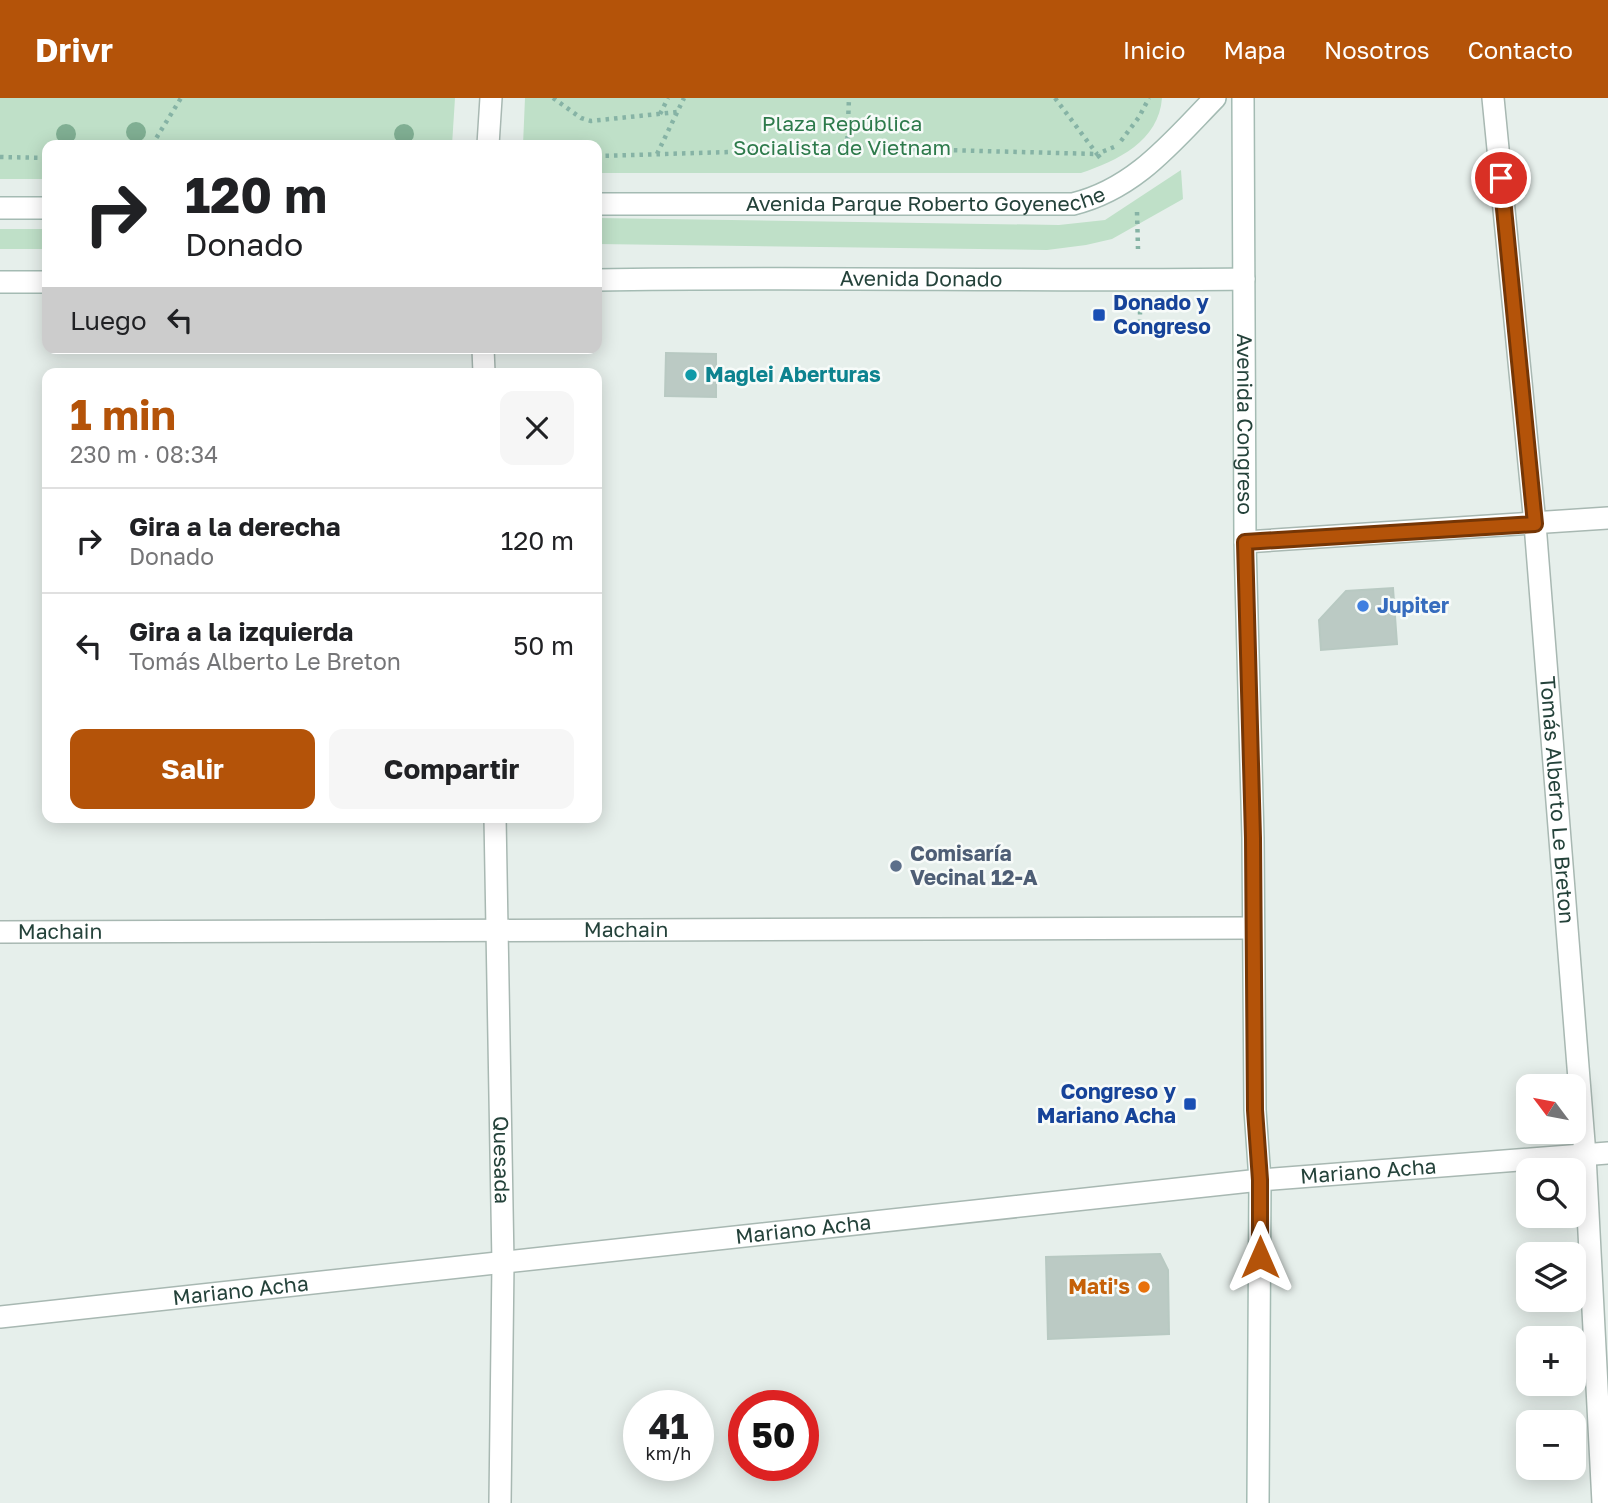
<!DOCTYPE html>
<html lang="es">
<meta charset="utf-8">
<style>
body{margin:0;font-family:"Golos Text",sans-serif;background:#f6f6f6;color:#202124;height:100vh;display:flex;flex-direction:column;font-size:26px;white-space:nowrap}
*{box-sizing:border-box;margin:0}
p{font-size:23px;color:#757577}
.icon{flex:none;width:38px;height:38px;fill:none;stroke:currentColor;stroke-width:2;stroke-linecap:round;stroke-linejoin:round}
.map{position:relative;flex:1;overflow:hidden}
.panel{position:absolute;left:42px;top:270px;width:560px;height:455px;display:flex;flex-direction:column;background:#fff;border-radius:14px;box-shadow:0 4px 18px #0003}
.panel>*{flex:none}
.banner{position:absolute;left:42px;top:42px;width:560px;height:214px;border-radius:14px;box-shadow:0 4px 18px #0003;background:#fff;color:#202124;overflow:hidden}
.needle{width:46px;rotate:302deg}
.buttons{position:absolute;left:1516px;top:976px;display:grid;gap:14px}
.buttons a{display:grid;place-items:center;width:70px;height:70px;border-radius:14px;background:#fff;box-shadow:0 4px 18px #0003;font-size:35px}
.speed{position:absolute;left:623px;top:1292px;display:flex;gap:14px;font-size:35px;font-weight:700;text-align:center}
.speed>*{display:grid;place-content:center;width:91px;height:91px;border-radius:50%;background:#fff;box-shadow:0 4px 18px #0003;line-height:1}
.speed small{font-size:18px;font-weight:400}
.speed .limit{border:10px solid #d22;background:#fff;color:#111}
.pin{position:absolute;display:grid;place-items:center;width:60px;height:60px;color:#fff;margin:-30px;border:4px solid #fff;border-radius:50%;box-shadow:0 2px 7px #0007}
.me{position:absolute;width:77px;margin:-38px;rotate:0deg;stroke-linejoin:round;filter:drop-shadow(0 0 5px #0008)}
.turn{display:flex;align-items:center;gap:24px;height:147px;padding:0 28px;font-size:32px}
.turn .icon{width:91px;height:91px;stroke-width:2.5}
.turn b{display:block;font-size:49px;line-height:60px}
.then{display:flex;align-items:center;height:66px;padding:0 28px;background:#0003;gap:14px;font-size:26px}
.round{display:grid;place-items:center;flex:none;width:74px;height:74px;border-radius:14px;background:#f6f6f6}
.summary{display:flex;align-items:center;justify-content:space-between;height:119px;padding:0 28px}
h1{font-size:42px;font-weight:700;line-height:52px;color:#b45309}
.cta{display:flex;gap:14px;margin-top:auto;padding:14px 28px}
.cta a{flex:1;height:80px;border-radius:14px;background:#b45309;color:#fff;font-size:28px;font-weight:700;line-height:80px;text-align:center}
.cta a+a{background:#f6f6f6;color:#202124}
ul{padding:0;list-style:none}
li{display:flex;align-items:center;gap:21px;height:105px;padding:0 28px;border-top:2px solid #e0e0e0}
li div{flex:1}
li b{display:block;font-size:26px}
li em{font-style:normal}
header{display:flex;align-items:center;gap:42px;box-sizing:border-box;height:98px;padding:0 35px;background:#b45309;color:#fff}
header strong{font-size:33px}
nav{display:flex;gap:38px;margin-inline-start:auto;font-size:24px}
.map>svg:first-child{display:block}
</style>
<header>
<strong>Drivr</strong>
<nav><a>Inicio</a><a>Mapa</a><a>Nosotros</a><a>Contacto</a></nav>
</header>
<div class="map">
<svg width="1608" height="1405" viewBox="0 0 1608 1405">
<rect width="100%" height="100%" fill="#e6efeb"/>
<!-- green -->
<path fill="#bfe0c8" d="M0,0h455l-3,47h-405v34h-47z
M525,0h637c-3,43 -45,63 -81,75h-484v-28h-74z
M1181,72l2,29 -71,40 -26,6 -39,5 -450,-6v-26l462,7 46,-5z
M0,131h47v20h-47z"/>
<!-- building -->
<path fill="#bbcac4" stroke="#b8c9c2" stroke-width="2" d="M666,255l50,1v43l-51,-1z
M1393,490l4,56 -76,6 -2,-30 27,-29z
M1160,1156l8,16 1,64 -121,5 -2,-82z"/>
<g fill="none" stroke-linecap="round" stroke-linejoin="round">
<!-- minor casing -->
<g stroke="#a8b8b2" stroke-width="24">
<g id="minor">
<path id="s1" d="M1493,0l42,426 50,631 18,348"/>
<path d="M488,47l3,-47"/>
<path d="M483,250l1,25"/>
<path d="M1245,444l363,-24"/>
<path id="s2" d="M495,719l8,446 -3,240"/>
<path id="s3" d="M0,834l1253,-4"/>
<path id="s4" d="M0,1219l1260,-137 348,-27"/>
</g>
</g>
<!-- secondary casing -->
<g stroke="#a4bbb3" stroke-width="24">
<g id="secondary">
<path id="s5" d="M1243,0l2,444 8,296 2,272 5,70 -2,323"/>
<path id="s6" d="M597,106h476c62,-15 99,-62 142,-106"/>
<path d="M0,110h47"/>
<path id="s7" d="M597,182c216,-4 432,2 647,-1"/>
<path d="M0,184h47"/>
</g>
</g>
<!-- path -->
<path stroke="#86b3a5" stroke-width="4.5" stroke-dasharray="3.5 5" stroke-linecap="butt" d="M553,0l28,20 10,3 86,-9
M1055,0l42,56 17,-7
M660,16l8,-16
M1121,43l18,-24 10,-19
M152,47l29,-47
M847,50l2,-50
M657,56l27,-56
M597,58l269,-8 231,6 4,5
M0,59l47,1
M1137,114l1,37
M1140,225v-13"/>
<!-- minor -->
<use href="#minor" stroke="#fff" stroke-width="21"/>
<!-- secondary -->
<use href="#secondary" stroke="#fff" stroke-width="21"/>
</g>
<!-- trees -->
<g fill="#80af93">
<circle cx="136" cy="34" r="10"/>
<circle cx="66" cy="36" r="10"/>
<circle cx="404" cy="36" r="10"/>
</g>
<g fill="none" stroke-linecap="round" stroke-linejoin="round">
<!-- route casing -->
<g stroke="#753606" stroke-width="18">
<path id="route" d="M1260,1159v-77l-5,-70 -2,-272 -8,-296 290,-18 -34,-346"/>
</g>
<!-- route -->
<use href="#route" stroke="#b45309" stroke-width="12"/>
</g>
<!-- markers -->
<g fill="#1a4fb4" stroke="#f7fbf9" stroke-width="2.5">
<rect x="1092" y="210" width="14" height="14" rx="3.5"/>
<rect x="1183" y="999" width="14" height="14" rx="3.5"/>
</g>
<circle fill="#0f9aa8" stroke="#f7fbf9" stroke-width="2.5" cx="691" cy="277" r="7"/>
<circle fill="#3f7fe0" stroke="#f7fbf9" stroke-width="2.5" cx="1363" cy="508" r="7"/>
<circle fill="#5c6f8a" stroke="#f7fbf9" stroke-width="2.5" cx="896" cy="768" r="7"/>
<circle fill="#e8710a" stroke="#f7fbf9" stroke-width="2.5" cx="1144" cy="1189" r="7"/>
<g text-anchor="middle" stroke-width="5" stroke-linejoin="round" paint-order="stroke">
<!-- park labels -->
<g font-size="21" fill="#2d7a4b" stroke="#f7fbf9">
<text x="842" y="33">Plaza República<tspan x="842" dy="24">Socialista de Vietnam</tspan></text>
</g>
<!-- street labels -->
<g font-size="21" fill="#24423a" stroke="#f7fbf9">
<text dy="7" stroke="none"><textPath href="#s6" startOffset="329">Avenida Parque Roberto Goyeneche</textPath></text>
<text dy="7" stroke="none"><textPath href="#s7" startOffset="324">Avenida Donado</textPath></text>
<text dy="7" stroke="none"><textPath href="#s5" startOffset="326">Avenida Congreso</textPath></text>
<text dy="7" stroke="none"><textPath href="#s1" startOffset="705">Tomás Alberto Le Breton</textPath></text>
<text dy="7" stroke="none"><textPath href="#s3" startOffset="626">Machain</textPath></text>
<text dy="7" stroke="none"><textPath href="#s3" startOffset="60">Machain</textPath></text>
<text dy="7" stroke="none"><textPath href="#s2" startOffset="343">Quesada</textPath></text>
<text dy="7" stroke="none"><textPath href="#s4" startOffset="1376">Mariano Acha</textPath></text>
<text dy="7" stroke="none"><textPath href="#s4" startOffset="808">Mariano Acha</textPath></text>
<text dy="7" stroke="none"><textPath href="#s4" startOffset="242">Mariano Acha</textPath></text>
</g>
<!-- transit labels -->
<g font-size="21" font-weight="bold" fill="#164399" stroke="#f7fbf9" text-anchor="start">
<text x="1113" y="212">Donado y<tspan x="1113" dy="24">Congreso</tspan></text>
<text x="1176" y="1001" text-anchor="end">Congreso y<tspan x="1176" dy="24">Mariano Acha</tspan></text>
</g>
<!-- culture labels -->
<g font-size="21" font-weight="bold" fill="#0d838f" stroke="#f7fbf9" text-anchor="start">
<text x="705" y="284">Maglei Aberturas</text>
</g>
<!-- shop labels -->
<g font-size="21" font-weight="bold" fill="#366cbe" stroke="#f7fbf9" text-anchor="start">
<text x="1377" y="515">Jupiter</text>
</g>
<!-- service labels -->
<g font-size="21" font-weight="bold" fill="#4e5e75" stroke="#f7fbf9" text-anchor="start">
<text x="910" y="763">Comisaría<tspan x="910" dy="24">Vecinal 12-A</tspan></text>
</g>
<!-- food labels -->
<g font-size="21" font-weight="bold" fill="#c56008" stroke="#f7fbf9" text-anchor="end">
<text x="1130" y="1196">Mati's</text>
</g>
</g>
</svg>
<div class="buttons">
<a><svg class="needle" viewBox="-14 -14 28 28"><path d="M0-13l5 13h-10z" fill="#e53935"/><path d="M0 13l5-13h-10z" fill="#757577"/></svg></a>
<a><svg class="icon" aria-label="search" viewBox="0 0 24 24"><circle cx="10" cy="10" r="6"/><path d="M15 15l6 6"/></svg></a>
<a><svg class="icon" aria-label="layers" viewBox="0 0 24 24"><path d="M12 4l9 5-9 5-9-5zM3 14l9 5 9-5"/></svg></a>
<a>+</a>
<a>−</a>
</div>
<div class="speed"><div>41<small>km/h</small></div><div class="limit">50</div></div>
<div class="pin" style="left:1501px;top:80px;background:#d93025"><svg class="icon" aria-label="arrive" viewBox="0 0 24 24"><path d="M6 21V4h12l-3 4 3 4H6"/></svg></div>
<svg class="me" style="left:1260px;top:1159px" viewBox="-20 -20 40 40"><path d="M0-17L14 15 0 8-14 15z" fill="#b45309" stroke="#fff" stroke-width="4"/></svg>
<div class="banner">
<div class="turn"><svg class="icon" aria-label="right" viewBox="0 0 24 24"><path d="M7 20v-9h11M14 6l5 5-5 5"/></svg><div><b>120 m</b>Donado</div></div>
<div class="then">Luego<svg class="icon" aria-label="left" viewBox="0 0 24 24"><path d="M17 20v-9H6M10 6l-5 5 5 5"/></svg></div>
</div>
<section class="panel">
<div class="summary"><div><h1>1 min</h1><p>230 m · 08:34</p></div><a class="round"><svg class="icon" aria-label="close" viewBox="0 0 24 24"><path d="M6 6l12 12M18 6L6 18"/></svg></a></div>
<ul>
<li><svg class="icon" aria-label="right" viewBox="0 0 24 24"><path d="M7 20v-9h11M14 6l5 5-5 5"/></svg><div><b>Gira a la derecha</b><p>Donado</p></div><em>120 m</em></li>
<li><svg class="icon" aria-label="left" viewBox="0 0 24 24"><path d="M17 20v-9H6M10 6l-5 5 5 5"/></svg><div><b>Gira a la izquierda</b><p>Tomás Alberto Le Breton</p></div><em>50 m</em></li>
</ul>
<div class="cta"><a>Salir</a><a>Compartir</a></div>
</section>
</div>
